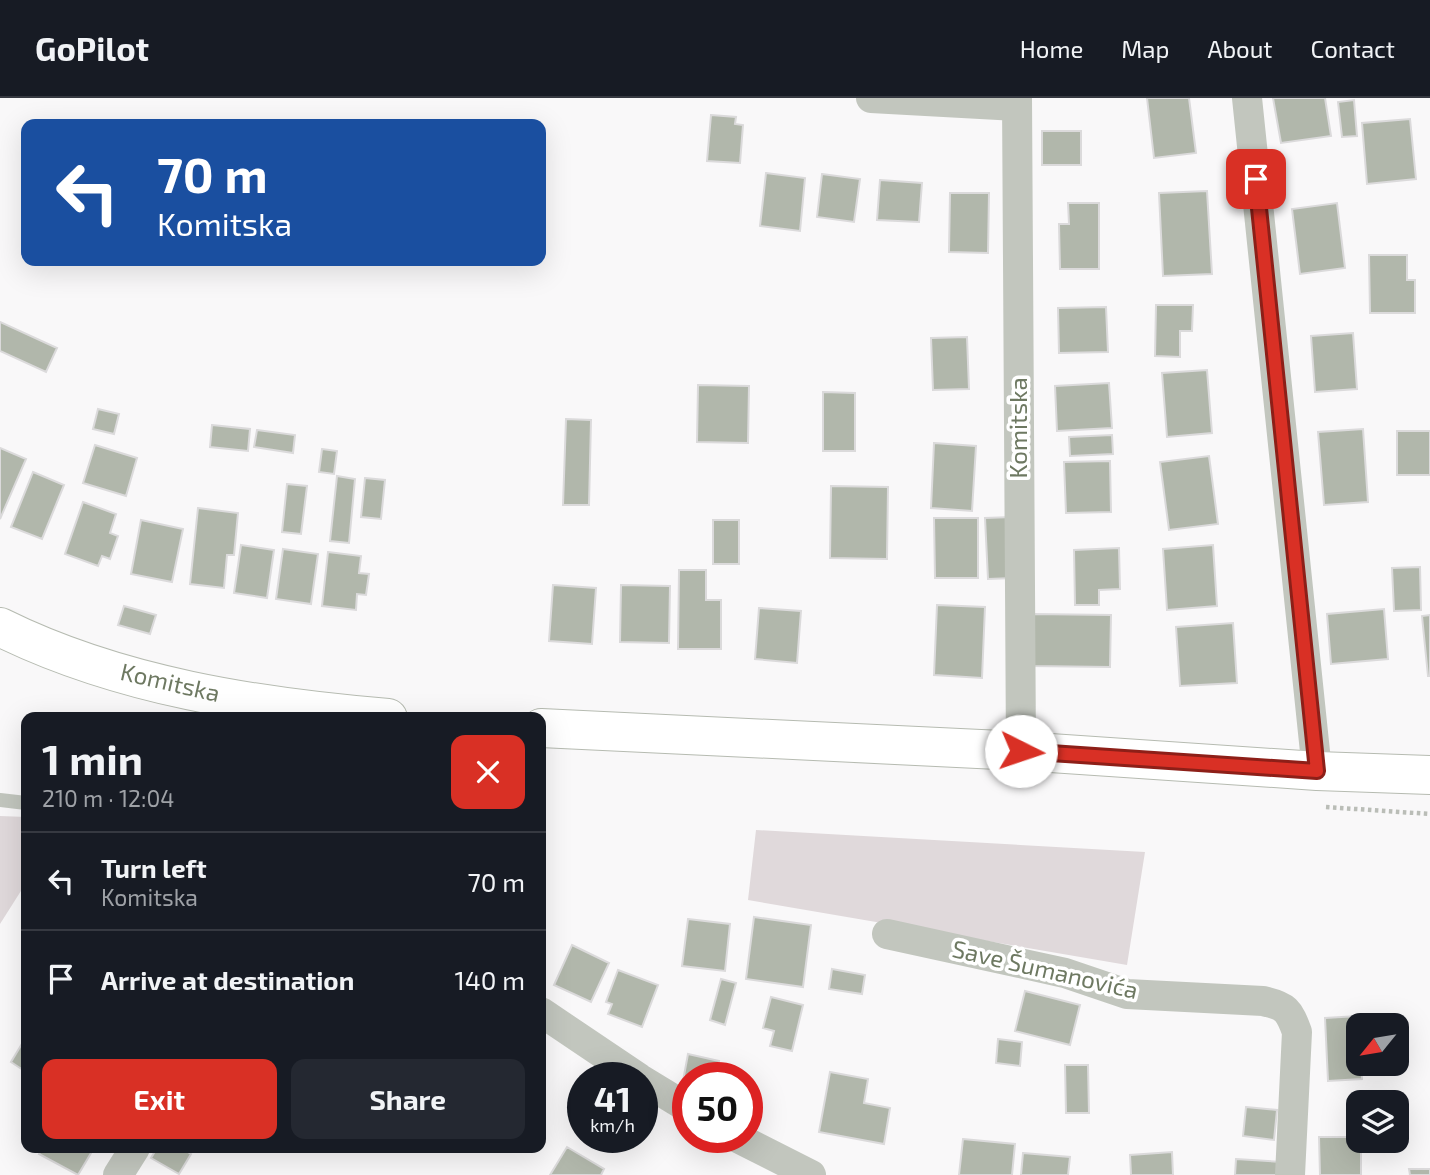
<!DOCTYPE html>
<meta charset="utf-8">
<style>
body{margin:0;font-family:"Exo 2",sans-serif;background:#242831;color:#f1f3f6;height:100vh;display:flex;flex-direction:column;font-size:26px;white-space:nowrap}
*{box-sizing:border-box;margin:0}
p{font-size:23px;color:#9ea1a6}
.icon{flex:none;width:38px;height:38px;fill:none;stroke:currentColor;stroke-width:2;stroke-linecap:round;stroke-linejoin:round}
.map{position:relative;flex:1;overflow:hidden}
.panel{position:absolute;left:21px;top:614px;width:525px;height:441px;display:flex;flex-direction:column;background:#171b24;border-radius:14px;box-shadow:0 7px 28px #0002}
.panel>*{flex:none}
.hud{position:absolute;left:21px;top:21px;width:525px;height:147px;border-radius:14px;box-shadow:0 7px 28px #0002;background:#1a4fa0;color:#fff;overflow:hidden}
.needle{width:46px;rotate:240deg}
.controls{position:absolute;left:1346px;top:915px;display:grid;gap:14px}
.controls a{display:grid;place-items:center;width:63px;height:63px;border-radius:14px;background:#171b24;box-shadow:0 7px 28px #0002;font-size:35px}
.speed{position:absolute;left:567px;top:964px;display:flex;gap:14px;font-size:35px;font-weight:700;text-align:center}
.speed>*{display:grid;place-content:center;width:91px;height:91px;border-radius:50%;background:#171b24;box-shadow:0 7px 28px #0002;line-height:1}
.speed small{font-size:18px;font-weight:400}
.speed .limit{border:10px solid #d22;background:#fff;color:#111}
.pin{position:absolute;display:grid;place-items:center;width:60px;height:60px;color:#fff;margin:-30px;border-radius:14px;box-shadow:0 4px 10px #0006}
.me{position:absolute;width:77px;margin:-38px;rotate:94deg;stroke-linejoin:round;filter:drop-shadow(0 0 5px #0008)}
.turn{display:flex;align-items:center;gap:24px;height:147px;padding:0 21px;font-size:32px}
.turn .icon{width:91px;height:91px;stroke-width:2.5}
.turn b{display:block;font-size:49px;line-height:60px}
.round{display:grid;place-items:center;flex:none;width:74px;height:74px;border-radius:14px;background:#242831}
.head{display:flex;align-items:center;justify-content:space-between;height:119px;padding:0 21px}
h1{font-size:42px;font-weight:700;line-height:52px}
.primary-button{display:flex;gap:14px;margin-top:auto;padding:14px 21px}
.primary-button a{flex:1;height:80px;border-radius:14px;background:#d93025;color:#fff;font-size:28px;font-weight:700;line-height:80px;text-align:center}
.primary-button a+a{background:#242831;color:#f1f3f6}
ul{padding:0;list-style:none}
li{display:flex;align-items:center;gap:21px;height:98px;padding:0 21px;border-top:2px solid #363941}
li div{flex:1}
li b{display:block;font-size:26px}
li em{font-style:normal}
header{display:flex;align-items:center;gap:42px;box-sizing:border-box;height:98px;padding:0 35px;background:#171b24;border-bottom:2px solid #363941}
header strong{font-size:33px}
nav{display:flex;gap:38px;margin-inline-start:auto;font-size:24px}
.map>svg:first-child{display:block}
</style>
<header>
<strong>GoPilot</strong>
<nav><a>Home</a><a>Map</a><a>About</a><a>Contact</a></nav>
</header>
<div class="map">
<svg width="1430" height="1077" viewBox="0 0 1430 1077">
<rect width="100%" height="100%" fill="#f9f8f9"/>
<!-- green -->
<path fill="#e0d9db" d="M0,718l26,1v66l-26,41z
M756,732l389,22 -18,113 -379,-65z"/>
<!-- building -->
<path fill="#b1b7ab" stroke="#dbdadb" stroke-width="2" d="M1147,0h42l7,55 -42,5z
M1273,0h52l6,38 -50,7z
M1354,2l3,36 -15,1 -4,-35z
M711,17l25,2 -1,7 8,1 -3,38 -33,-2z
M1410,21l6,60 -49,5 -5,-61z
M1042,33h39v34h-39z
M766,75l39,5 -5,53 -40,-5z
M822,76l38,5 -6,43 -37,-5z
M880,82l42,3 -3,39 -42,-2z
M1207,93l5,83 -49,2 -4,-83z
M950,95h39l-1,60 -39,-1z
M1068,105h31v66h-39l-1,-45h10z
M1337,105l8,65 -45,6 -8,-65z
M1369,157h38v25h8v33h-45z
M1156,207h37l-1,26h-12v26l-25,-1z
M1106,209l2,45 -49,1 -1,-45z
M0,224l57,26 -11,24 -46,-21z
M1353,235l4,56 -42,3 -4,-56z
M967,239l2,52 -36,1 -2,-52z
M1207,272l5,63 -45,4 -5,-64z
M1109,285l3,45 -55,3 -2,-45z
M698,287l51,1 -1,57 -51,-1z
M823,294l32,1v58h-32z
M98,311l21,5 -5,20 -21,-5z
M566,321l25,1 -2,85h-26z
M212,327l38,4 -2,22 -38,-4z
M1363,331l5,73 -44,3 -6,-73z
M257,332l38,5 -2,18 -39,-6z
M1397,333h33v44h-33z
M1112,337l1,19 -43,2 -1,-19z
M934,345l42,3 -4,65 -41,-3z
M95,347l42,13 -11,38 -43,-13z
M0,350l26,11 -26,60z
M322,351l15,2 -3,23 -15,-2z
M1209,358l9,68 -49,6 -9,-68z
M1110,363l1,51 -45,1 -2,-51z
M33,374l31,13 -22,54 -31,-12z
M337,378l18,3 -6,64 -19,-2z
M365,380l20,2 -4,39 -20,-2z
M287,386l20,2 -6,48 -19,-2z
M831,388l57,1 -1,72 -57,-1z
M83,404l33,12 -6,19 8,3 -8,23 -8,-3 -4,10 -33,-12z
M198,410l40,5 -4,42h-7l-3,33 -34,-4z
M1012,419l2,61 -26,1 -3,-61z
M934,420h44v60h-43z
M141,422l42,9 -11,53 -41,-8z
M713,422h26v44h-26z
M241,447l33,5 -7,48 -33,-5z
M1213,447l4,61 -50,4 -4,-61z
M1119,450l1,41 -21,1v15h-24l-1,-55z
M283,451l35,5 -7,50 -35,-5z
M328,454l33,4 -2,17 10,1 -3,21 -9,-1 -1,16 -34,-4z
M1420,469l1,43 -27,1 -2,-43z
M679,472h27v30h15v49h-43z
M553,487l43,3 -4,56 -43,-3z
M621,487l49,1 -1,57 -49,-1z
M937,507l48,2 -3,71 -48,-3z
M124,508l32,9 -6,19 -32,-9z
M759,510l42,3 -4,52 -42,-4z
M1384,511l4,50 -57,5 -4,-50z
M1033,516l78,1 -1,52 -78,-1z
M1430,517v61h-2l-6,-60z
M1233,525l4,60 -57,3 -4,-59z
M754,819l57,8 -8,62 -57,-8z
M688,821l42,5 -5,47 -43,-5z
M572,847l37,18 -18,39 -37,-17z
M832,871l33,6 -3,19 -33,-5z
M618,872l40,15 -16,42 -34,-13 4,-10 -6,-2z
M721,881l15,4 -11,42 -15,-5z
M1025,893l55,14 -10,40 -55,-14z
M771,899l32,8 -11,46 -22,-5 4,-15 -11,-3z
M1358,918v48h3l1,15 -34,2 -3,-63z
M26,939v35l-15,-10z
M998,941l24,3 -2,24 -24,-3z
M688,956l31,7 -4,17h-27v4l-5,-1z
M1065,967h23l1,48h-23z
M830,974l38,7 -4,24 26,5 -6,36 -65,-12z
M1246,1009l31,3 -3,30 -31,-4z
M1319,1039h39v4h3v34h-41z
M963,1041l52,5 -3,31h-53z
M567,1049l37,22 -3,6h-51z
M42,1050h52l-16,27 -39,-21z
M157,1050h24l10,6 -12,20 -28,-16z
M1172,1054l1,23h-42l-1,-20z
M1023,1055l47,4 -2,18h-47z
M1236,1061l46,3v13h-47z
M1409,1071h21v6h-20z"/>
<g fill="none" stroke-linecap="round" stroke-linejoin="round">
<!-- secondary casing -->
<g stroke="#b6bbb1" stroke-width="40">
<path id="secondary" d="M0,529c119,59 257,80 388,91
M541,630l480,23 296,20 113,4"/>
</g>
<!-- path -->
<path stroke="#babdb7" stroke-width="4.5" stroke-dasharray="3.5 3.5" stroke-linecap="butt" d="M1326,709l104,7"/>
<!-- service -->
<path stroke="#c2c6be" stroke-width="14" d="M0,702l26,3"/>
<!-- minor -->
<path stroke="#c2c6be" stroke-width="30" d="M871,0l146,8
M1017,0l4,653
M1247,0l70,673
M887,836l178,39 62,21 136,7c23,5 26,9 34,31l-7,143
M541,914l98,66
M642,982l46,28
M738,1040l73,37
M118,1077l17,-27"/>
<!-- secondary -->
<use href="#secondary" stroke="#fff" stroke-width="38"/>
</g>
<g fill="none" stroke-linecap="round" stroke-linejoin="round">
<!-- route casing -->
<g stroke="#8d1f18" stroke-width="18">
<path id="route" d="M1021,653l296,20 -61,-592"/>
</g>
<!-- route -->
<use href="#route" stroke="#d93025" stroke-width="12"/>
</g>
<g text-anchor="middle" stroke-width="7" stroke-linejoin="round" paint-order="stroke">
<!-- street labels -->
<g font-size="24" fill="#6e7962" stroke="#fff">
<text transform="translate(1019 330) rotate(-90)" y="8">Komitska</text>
<text transform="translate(170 585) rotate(13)" y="8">Komitska</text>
<text transform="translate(1045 872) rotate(13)" y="8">Save Šumanovića</text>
</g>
</g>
</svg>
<div class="controls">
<a><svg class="needle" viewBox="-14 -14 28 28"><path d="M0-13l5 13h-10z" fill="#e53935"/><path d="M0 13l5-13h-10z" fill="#9ea1a6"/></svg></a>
<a><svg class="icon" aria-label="layers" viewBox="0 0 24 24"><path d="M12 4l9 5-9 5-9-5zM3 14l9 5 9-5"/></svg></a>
</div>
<div class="speed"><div>41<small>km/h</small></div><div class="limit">50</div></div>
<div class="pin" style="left:1256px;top:81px;background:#d93025"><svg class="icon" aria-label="arrive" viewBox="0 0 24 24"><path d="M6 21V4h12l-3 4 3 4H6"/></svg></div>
<svg class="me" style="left:1021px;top:653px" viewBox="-20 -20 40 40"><circle r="19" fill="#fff"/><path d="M0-13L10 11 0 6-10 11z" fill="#d93025"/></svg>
<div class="hud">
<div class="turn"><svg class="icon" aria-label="left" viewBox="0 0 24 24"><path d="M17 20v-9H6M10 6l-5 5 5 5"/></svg><div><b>70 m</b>Komitska</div></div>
</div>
<section class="panel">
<div class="head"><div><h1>1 min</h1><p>210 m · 12:04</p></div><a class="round" style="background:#d93025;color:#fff"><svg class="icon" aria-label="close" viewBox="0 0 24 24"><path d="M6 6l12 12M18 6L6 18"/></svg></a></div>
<ul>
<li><svg class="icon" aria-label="left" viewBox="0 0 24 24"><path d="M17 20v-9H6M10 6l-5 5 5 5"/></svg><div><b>Turn left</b><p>Komitska</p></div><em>70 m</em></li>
<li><svg class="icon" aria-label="arrive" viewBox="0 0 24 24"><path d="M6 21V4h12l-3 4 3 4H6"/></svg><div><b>Arrive at destination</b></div><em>140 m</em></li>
</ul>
<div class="primary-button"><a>Exit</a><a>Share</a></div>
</section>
</div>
